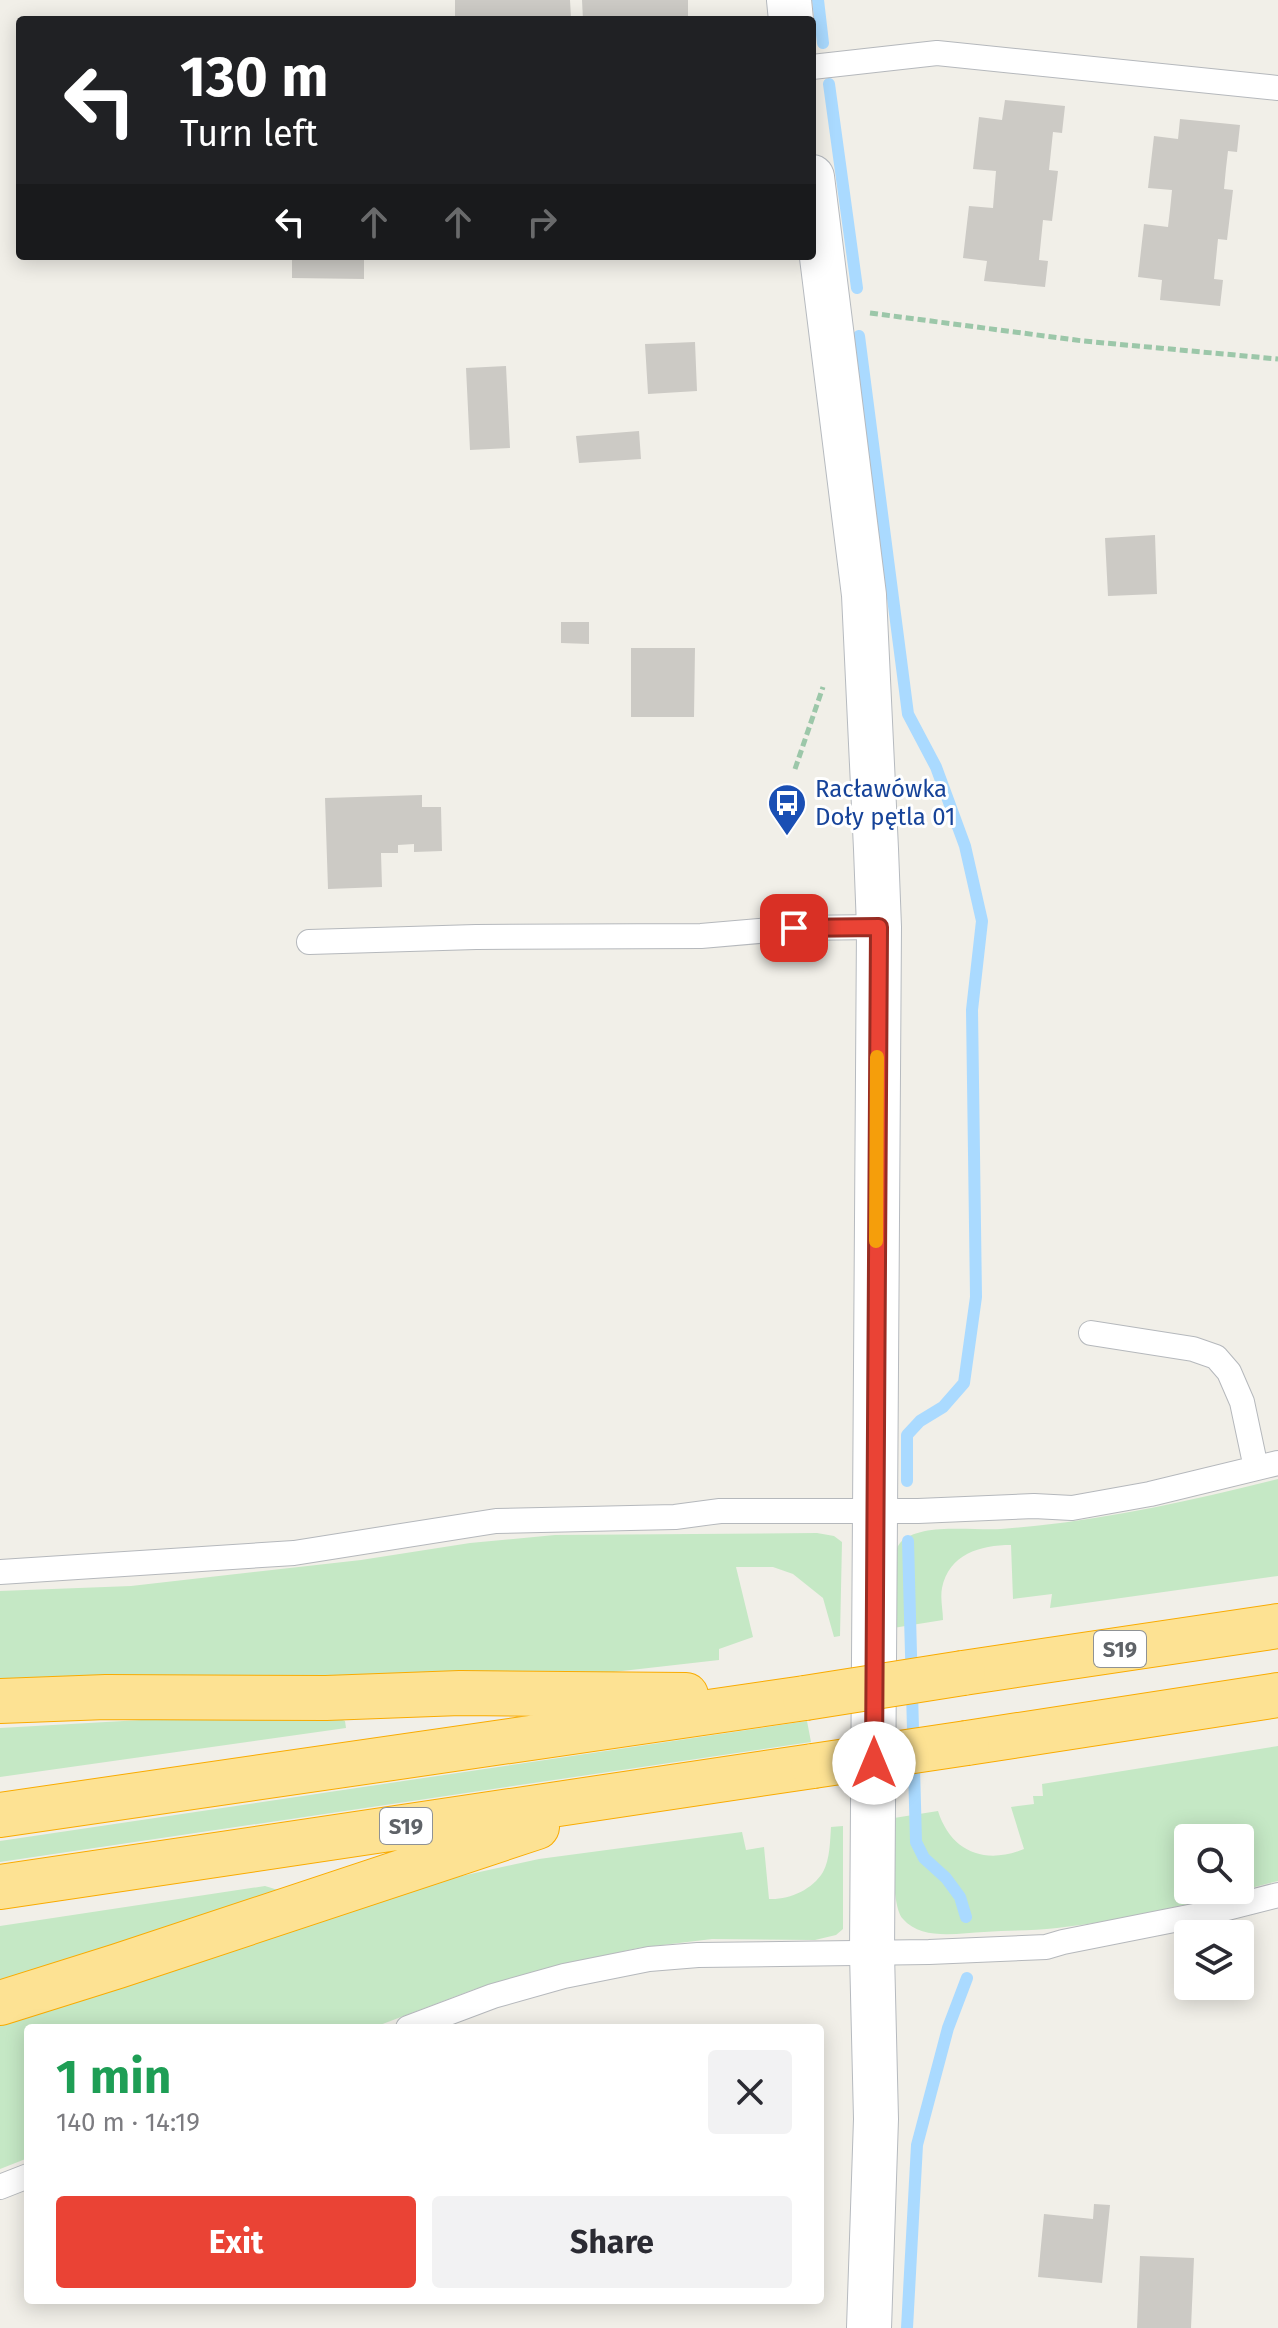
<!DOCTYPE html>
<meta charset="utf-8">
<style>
body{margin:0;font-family:"Fira Sans",sans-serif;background:#f2f2f3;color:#2b2b33;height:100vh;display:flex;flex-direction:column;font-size:30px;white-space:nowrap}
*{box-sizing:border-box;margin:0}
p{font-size:26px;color:#7c7c81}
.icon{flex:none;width:44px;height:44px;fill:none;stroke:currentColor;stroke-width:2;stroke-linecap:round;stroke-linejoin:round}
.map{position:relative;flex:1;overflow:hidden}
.side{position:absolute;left:24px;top:2024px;width:800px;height:280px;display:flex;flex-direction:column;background:#fff;border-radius:8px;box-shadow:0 4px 20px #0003}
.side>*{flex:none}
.guide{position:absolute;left:16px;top:16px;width:800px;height:244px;border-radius:8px;box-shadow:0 4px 20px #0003;background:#202124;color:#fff;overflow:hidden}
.buttons{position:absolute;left:1174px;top:1824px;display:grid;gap:16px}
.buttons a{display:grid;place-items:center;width:80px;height:80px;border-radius:8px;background:#fff;box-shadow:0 4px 20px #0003;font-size:40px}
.pin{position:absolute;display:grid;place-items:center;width:68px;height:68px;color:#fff;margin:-34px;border-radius:16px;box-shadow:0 4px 12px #0006}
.me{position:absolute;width:88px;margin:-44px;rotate:0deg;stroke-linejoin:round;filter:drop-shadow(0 0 6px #0008)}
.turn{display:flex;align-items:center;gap:28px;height:168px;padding:0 32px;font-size:36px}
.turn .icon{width:104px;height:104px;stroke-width:2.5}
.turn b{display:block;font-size:56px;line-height:68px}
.lanes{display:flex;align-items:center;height:76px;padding:0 32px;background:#0003;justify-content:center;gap:40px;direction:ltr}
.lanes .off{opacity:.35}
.round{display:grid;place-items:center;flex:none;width:84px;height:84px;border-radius:8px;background:#f2f2f3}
.overview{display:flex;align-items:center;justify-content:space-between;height:136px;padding:0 32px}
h1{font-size:48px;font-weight:700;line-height:60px;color:#1e9e55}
.button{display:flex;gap:16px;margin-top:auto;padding:16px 32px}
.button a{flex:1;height:92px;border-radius:8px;background:#ea4335;color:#fff;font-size:32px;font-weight:700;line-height:92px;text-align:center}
.button a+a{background:#f2f2f3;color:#2b2b33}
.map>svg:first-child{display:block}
</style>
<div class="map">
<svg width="1278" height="2328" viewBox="0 0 1278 2328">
<rect width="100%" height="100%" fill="#f1efe8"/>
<!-- green -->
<path fill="#c5e8c5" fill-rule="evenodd" d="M1278,1479v97l-228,32 2,-14 -39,5 -2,-54c-31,0 -62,9 -69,43 -2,11 1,22 1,32l-50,8c1,-19 -5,-71 7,-85 19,-21 74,-12 101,-14 95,-7 185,-27 277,-50z
M817,1533l17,3 8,6 -2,94 -6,1 -11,-39 -30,-24 -20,-7h-37l17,70 -34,12v11l-141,16 -578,9v-94l131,-5 230,-26 109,-17 85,-8z
M319,1710l26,11 1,7 -346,49v-49z
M807,1721l4,21 -811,120v-21z
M1278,1746v135c-73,19 -146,39 -221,47 -24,3 -49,2 -73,4 -25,1 -62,9 -81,-13 -13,-14 -9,-80 -9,-101l44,-7c13,41 47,54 86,38l-13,-42 23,-3 -1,-8h10l-1,-12zM1188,1838h52v52h-52z
M843,1826v103l-7,6 -21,5 -103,-1 -74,9 -89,20 -74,21 -103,39h-344v130l-28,11v-154l448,-136 91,-20 203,-27 4,18 18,-3 5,52c20,1 43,-9 54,-27 7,-13 7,-31 8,-45z
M265,1886l13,4 -278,92v-56z"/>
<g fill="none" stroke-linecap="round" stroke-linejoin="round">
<!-- stream -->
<path stroke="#aadaff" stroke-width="12" d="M818,0l5,43
M829,84l28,204
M859,336l49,378 28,53 29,79 17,75 -10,89 4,287 -12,86 -21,24 -23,14 -13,14v46
M908,1541l8,301 8,16 22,20 14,19 6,20
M907,2328l10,-183 31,-117 19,-50"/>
</g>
<!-- building -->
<path fill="#cccac5" d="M455,0h115l1,18 -116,2z
M582,0h106v20h-105z
M1005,100l60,6 -3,27 -9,-1 -4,38 9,1 -6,50 -9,-1 -4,40 9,1 -3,26 -61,-6 3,-20 -24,-3 6,-52 24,2 3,-37 -23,-2 6,-52 23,3z
M1180,119l60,6 -3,27 -9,-1 -2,17 -2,21 9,1 -6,50 -9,-1 -4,40 9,1 -3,26 -60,-6 2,-20 -24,-3 6,-53 24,3 2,-17 2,-20 -24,-2 6,-52 24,3z
M292,256h72v23l-72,-1z
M695,342l2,49 -49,3 -3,-50z
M506,366l4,82 -40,2 -4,-82z
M639,431l2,28 -62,4 -3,-27z
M1155,535l2,59 -49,2 -3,-58z
M561,622h28v22l-28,-1z
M631,648h64l-1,69h-63z
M422,795v12h19l1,44 -28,1v-8l-16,1v8h-17l1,34 -54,2 -3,-91z
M1094,2204l16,1 -8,78 -64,-6 6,-63 49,5z
M1140,2256l54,2 -3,70h-54z"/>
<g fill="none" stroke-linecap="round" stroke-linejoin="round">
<!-- lane casing -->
<g stroke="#b5b8bc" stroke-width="26">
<path id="lane" d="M812,67l125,-14 341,35
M309,942l167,-5 225,-1 93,-8 85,-1
M1091,1333l102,16 23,8 13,15 13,30 14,66
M0,1572l294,-19 202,-32 179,-4 45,-6h198l116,-5 38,2 78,-14 128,-31
M408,2028l85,-32 71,-20 85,-17 49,-4 231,-3 117,-5 17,-5 141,-28 74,-19
M0,2187l28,-11"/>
</g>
<!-- secondary casing -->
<g stroke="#b6babf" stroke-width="46">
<path id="secondary" d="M789,0l2,20
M812,177l52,418 12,254 3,78 -7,1026 4,166 -7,209"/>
</g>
<!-- highway casing -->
<g stroke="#f9ab00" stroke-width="46">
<path id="highway" d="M963,1673l315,-47
M0,1701l106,-4 220,1 134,-5 226,2
M967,1743l311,-48
M0,1815l805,-117
M0,1887l813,-121
M0,2003l118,-37 419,-139"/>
</g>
<!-- path -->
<path stroke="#9cc7a9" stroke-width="5" stroke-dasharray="8 4" stroke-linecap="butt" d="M870,313l213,28 195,18
M795,769l28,-82"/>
<!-- lane -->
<use href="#lane" stroke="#fff" stroke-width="24"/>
<!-- secondary -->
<use href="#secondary" stroke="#fff" stroke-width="44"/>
<!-- highway -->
<use href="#highway" stroke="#fde293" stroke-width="44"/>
<!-- highway-bridge casing -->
<g stroke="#f9ab00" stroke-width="46" stroke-linecap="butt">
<path id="highway-bridge" d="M805,1698l158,-25
M813,1766l154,-23"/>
</g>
<!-- highway-bridge -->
<use href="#highway-bridge" stroke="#fde293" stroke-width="44"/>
</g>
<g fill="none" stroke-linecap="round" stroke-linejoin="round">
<!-- route casing -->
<g stroke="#982c22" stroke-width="20">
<path id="route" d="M794,928l85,-1 -5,836"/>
</g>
<!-- route -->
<use href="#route" stroke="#ea4335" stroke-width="14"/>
<!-- slow -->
<path stroke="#f59e0b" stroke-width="14" d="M876,1241l1,-184"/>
</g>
<!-- icons -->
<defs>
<g id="bus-pin" transform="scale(2)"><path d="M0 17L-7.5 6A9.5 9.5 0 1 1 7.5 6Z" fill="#1a4fb4" stroke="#fff"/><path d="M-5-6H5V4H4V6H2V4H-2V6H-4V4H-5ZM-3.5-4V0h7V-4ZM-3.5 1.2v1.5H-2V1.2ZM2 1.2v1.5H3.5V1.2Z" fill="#fff"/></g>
</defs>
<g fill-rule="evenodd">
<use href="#bus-pin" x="787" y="803"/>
</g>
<g text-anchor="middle" stroke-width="6" stroke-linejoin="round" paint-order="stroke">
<!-- shield labels -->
<g fill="#fff" stroke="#8f9295" stroke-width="2">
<rect x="1094" y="1631" width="52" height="36" rx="6"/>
<rect x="380" y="1808" width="52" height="36" rx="6"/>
</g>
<g font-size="22" font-weight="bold" fill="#5f6368">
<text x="1120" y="1657">S19</text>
<text x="406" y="1834">S19</text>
</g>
<!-- transit labels -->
<g font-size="24" fill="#164399" stroke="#fff" text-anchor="start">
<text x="815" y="797">Racławówka<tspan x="815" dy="28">Doły pętla 01</tspan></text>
</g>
</g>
</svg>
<div class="buttons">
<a><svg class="icon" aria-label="search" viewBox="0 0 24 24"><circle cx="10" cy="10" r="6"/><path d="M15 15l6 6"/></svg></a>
<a><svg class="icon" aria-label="layers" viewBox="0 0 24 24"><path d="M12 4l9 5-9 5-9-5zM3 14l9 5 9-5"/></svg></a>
</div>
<div class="pin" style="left:794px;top:928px;background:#d93025"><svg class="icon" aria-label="arrive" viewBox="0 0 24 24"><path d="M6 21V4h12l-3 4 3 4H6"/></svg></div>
<svg class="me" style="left:874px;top:1763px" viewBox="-20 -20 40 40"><circle r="19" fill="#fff"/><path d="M0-13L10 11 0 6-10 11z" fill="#ea4335"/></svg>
<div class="guide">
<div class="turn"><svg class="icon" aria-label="left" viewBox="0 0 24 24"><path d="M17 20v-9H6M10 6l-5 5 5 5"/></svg><div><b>130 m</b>Turn left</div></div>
<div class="lanes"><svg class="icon" aria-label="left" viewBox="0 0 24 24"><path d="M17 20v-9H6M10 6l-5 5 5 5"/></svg><svg class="icon off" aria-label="ahead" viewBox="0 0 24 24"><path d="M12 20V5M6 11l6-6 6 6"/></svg><svg class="icon off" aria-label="ahead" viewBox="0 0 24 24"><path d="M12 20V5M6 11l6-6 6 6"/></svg><svg class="icon off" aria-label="right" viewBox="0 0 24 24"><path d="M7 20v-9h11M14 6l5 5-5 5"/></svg></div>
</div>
<section class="side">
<div class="overview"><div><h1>1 min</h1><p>140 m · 14:19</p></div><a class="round"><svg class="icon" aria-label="close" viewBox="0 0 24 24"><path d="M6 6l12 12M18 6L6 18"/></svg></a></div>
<div class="button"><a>Exit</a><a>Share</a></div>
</section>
</div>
